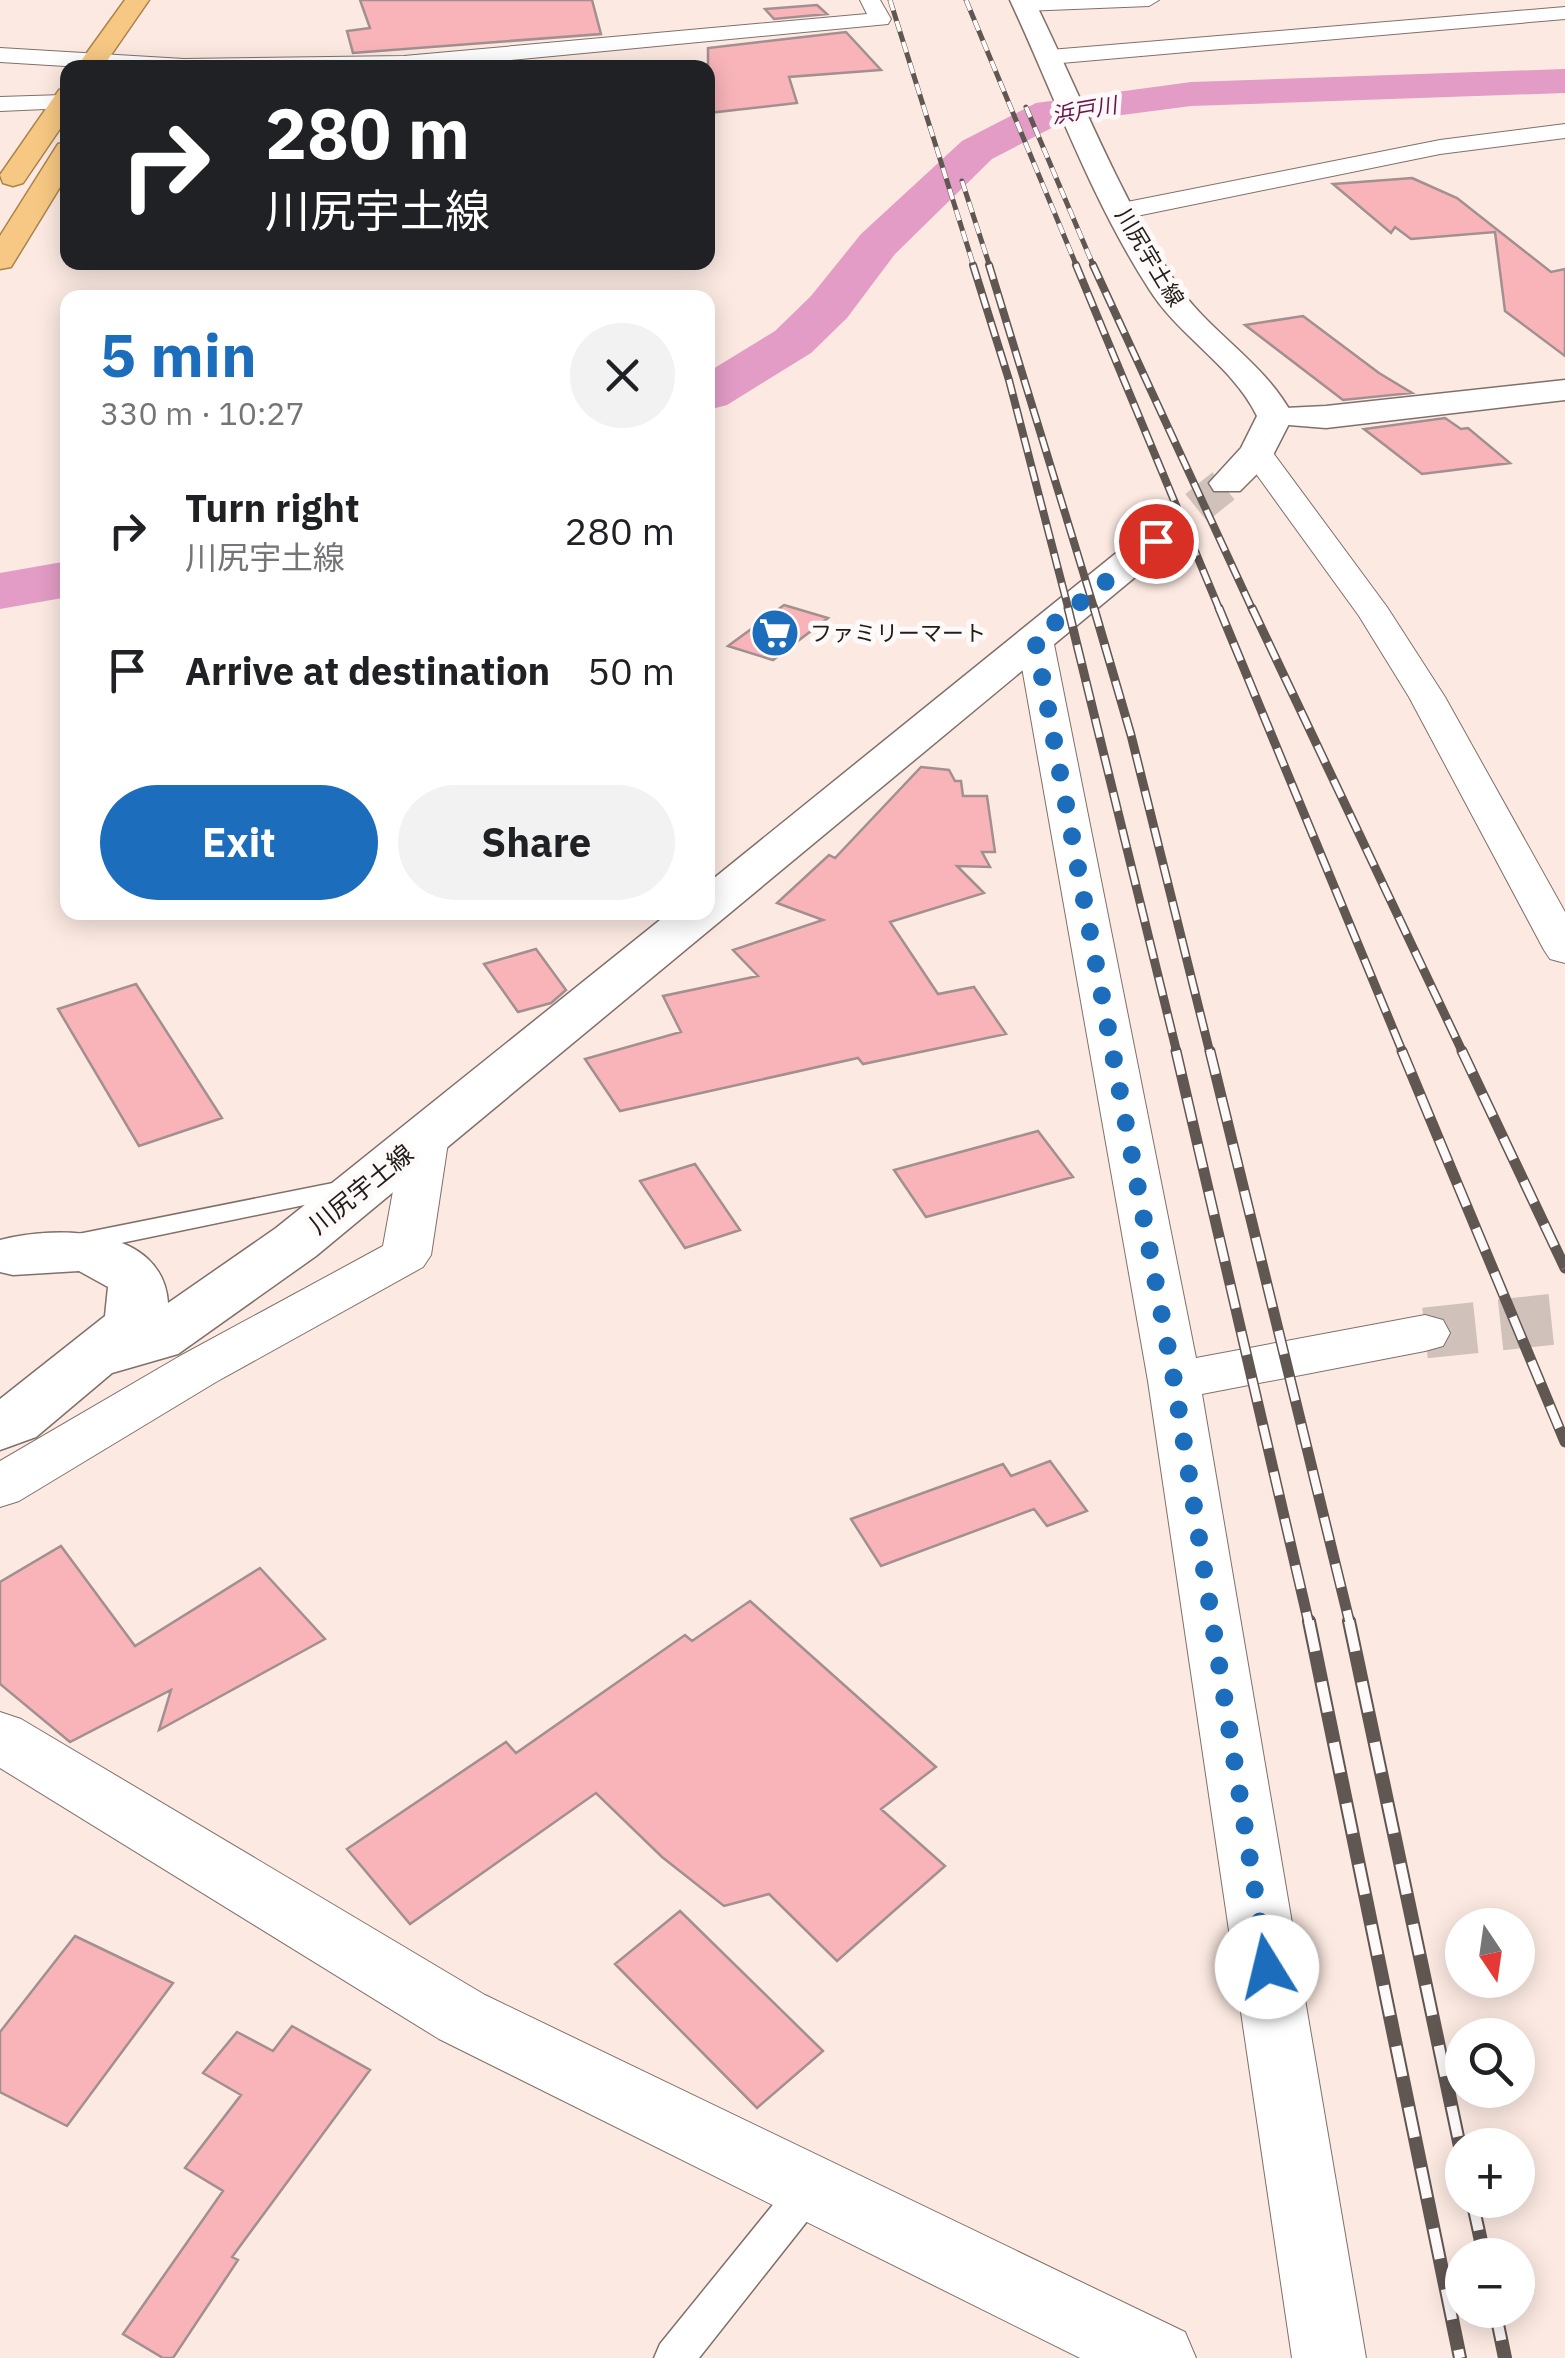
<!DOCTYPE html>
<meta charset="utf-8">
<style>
body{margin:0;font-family:"IBM Plex Sans","Noto Sans JP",sans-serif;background:#f2f2f2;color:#202124;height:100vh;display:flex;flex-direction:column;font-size:38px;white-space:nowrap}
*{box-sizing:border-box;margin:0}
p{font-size:32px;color:#757577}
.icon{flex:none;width:55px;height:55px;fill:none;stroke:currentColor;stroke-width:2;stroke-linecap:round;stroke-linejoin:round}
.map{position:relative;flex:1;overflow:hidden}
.sheet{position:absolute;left:60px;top:290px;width:655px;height:630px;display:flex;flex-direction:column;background:#fff;border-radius:20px;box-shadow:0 5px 25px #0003}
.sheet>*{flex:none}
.guide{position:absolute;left:60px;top:60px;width:655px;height:210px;border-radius:20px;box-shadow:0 5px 25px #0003;background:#202124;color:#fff;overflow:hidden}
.needle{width:65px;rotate:167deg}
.controls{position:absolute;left:1445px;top:1908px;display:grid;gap:20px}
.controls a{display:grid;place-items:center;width:90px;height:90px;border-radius:50%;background:#fff;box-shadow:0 5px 25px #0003;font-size:50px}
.pin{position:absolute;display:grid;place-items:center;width:85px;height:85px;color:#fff;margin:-42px;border:5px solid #fff;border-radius:50%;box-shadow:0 2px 10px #0007}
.me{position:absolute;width:110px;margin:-55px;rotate:351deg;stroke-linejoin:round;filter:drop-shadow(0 0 8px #0008)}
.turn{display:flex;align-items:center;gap:35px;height:210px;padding:0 40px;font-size:45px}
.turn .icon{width:130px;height:130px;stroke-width:2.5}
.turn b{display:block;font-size:70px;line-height:85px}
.round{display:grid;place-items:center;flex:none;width:105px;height:105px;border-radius:52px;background:#f2f2f2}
.headline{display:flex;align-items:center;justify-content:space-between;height:170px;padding:0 40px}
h1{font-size:60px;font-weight:700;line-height:75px;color:#1c6ebc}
.primary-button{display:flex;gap:20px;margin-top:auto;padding:20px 40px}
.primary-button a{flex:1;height:115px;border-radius:60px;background:#1c6ebc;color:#fff;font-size:40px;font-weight:700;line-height:115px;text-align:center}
.primary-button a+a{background:#f2f2f2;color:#202124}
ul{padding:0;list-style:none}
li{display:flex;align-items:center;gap:30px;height:140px;padding:0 40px}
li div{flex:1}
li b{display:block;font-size:38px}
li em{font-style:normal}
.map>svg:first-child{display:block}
</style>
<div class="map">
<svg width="1565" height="2358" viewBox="0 0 1565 2358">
<rect width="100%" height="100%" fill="#fceae2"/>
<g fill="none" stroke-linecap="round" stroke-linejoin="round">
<!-- river -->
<path fill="#e29cc5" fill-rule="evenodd" d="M1565,69v24l-374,13 -130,17 -69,36 -97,95 -48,64 -36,35 -84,52 -19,5v-38l67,-41 36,-35 50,-62 101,-93 74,-38 155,-21z
M68,561v36l-68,12v-36z"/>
</g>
<!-- building -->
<path fill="#f8b4b9" stroke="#a28f90" stroke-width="2.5" d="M360,0h232l9,34 -248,19 -6,-22 23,-3z
M817,5l10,9 -53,5 -9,-10z
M846,32l35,38 -92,7 8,26 -89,10v-65z
M1412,178l45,20 94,74 14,-3v87l-60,-45 -10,-79 -84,7 -16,-12 -4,6 -58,-49z
M1303,316l76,57 33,20 -69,7 -98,-75z
M1445,418l16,11 7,-1 42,35 -88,11 -58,-45z
M784,605l44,13 -55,42 -45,-14z
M921,767l28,3 6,11h6l2,15h24l8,56h-13l8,15 -33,-1 27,27 -94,29 48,72 36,-7 32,47 -143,30 -5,-6 -238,53 -35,-52 96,-27 -18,-36 95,-20 -25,-26 90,-30 -46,-17 52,-48 6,3z
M536,949l30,41 -15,13 -33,9 -34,-48z
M136,984l86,134 -83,28 -81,-137z
M1038,1131l35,46 -147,40 -32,-47z
M695,1164l45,66 -55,18 -45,-67z
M1050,1461l37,50 -40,15 -13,-17 -153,57 -30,-47 152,-55 8,12z
M61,1546l74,100 125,-78 65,71 -166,91 12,-40 -101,52 -70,-58v-102z
M750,1601l186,166 -55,42 64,57 -108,95 -68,-67 -45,12 -62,-49 -66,-64 -186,131 -63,-75 159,-107 10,11 169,-118 7,6z
M680,1911l143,140 -66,57 -142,-144z
M75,1936l98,47 -106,143 -67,-34v-60z
M292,2026l78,44 -138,187 6,3 -65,98h-10l-40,-24 100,-143 -38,-23 56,-73 -38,-22 34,-41 36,19z"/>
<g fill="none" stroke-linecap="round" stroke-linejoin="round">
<!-- minor-tunnel -->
<path stroke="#d0c1ba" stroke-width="51" stroke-dasharray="51 25" stroke-linecap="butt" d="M1425,1333l140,-15"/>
<!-- secondary-tunnel -->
<path stroke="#d0c1ba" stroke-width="35" stroke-dasharray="35 18" stroke-linecap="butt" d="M1155,541l72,-58"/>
<!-- service casing -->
<g stroke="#807069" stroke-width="3">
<path id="service" d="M353,1179l13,8 -4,6 -289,60 -13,-9 13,-9z
M810,2170l13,5 6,13 -6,13 -124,157h-45l6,-14 137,-169z"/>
</g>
<!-- minor casing -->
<g stroke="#807069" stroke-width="2">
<path id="minor" d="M860,0h20l11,19 -3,5 -461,44h-329l-98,-6v-14l184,11 220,-3 463,-42z
M1019,0h140l-10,6 -125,5 -10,-6z
M1565,7v12l-515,45 -11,-7 11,-7z
M63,95l5,1v12l-68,3v-14z
M1565,124v14l-125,16 -318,65 -13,-8 13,-8 318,-63z
M1257,444l11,2 119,161 58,90 120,215v51l-15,-4 -6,-9 -135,-253 -50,-81 -118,-163z
M1035,628l12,4 6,7 143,719 229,-43 18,5 7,13 -7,13 -18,5 -223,43 164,964h-74l-144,-977 -131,-742 6,-7z
M426,1121l16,4 7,11 -18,119 -8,12 -207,115 -197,119 -19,6v-46l180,-105 203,-110 20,-110 7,-11z
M0,1712l21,7 464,276 700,337 11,26h-116l-641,-319 -439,-271z"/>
</g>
<!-- tertiary casing -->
<g stroke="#807069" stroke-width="3">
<path id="tertiary" d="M1565,380v20l-239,28 -63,-5 -6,-7 6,-7 63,-3z"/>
</g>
<!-- secondary casing -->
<g stroke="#807069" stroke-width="3">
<path id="secondary" d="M1010,0h24c46,94 85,195 142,283 33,50 88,78 117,133l-23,45 -30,30h-26l-5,-8 32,-35 16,-32c-25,-51 -78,-79 -108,-127 -58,-90 -94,-192 -139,-289z
M1155,530l14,3 5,8 -5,8 -853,707 -138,98 -66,19 -76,64 -36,13v-51l105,-83 3,-29 -29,-16 -66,4 -13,-3v-32c56,-15 163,-14 168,63l108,-75 394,-316h38v-29l433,-350z"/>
</g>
<!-- trunk casing -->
<g stroke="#aa834a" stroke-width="3">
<path id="trunk" d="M125,0h24l-47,68h-26z
M68,88v29l-45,66 -10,3 -10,-3 -3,-8 59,-85z
M68,142v32l-57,93 -11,2v-33l58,-92z"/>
</g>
<!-- service -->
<use href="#service" fill="#fff" fill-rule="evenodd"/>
<!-- minor -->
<use href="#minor" fill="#fff" fill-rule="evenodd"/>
<!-- tertiary -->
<use href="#tertiary" fill="#fff" fill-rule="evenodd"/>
<!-- secondary -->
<use href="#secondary" fill="#fff" fill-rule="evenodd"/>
<!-- trunk -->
<use href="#trunk" fill="#f6c883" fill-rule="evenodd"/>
<!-- rail-far4 casing -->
<g stroke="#605652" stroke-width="5">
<path id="rail-far4" d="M890,0l84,267
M966,0l111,267
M1026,107l68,160
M962,181l28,86"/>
</g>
<!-- rail-far3 casing -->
<g stroke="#605652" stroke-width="8">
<path id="rail-far3" d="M973,265l36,115 60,231
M989,265l106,346
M1076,265l144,346
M1093,265l160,346"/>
</g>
<!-- rail-far2 casing -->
<g stroke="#605652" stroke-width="9">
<path id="rail-far2" d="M1068,608l109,445
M1094,608l37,127 79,318
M1219,608l184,445
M1252,608l211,445"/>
</g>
<!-- rail-far1 casing -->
<g stroke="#605652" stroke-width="11">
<path id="rail-far1" d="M1176,1051l133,573
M1210,1051l140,573
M1402,1051l163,391
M1462,1051l103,217"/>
</g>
<!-- rail casing -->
<g stroke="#605652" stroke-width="14">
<path id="rail" d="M1309,1621l151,737
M1349,1621l113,535
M1472,2200l12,55
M1495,2310l10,48"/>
</g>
<!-- rail-far4 -->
<use href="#rail-far4" stroke="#fefaf9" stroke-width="4" stroke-dasharray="11" stroke-linecap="butt"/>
<!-- rail-far3 -->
<use href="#rail-far3" stroke="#fefaf9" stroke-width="5" stroke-dasharray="15" stroke-linecap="butt"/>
<!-- rail-far2 -->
<use href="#rail-far2" stroke="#fefaf9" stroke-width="6" stroke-dasharray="19" stroke-linecap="butt"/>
<!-- rail-far1 -->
<use href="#rail-far1" stroke="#fefaf9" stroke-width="8" stroke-dasharray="24" stroke-linecap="butt"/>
<!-- rail -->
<use href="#rail" stroke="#fefaf9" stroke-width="10" stroke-dasharray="31" stroke-linecap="butt"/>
</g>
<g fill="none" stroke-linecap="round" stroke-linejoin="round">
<!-- route -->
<path stroke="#1c6ebc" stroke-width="18" stroke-dasharray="0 32.4" d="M1156,541l-121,98 139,741 93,587"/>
</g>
<!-- icons -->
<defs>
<g id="supermarket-disc" transform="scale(2.5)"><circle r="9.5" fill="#1c6ebc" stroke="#fefaf9"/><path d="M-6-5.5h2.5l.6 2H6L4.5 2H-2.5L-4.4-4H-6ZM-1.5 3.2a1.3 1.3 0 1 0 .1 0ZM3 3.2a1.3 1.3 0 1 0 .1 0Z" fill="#fff"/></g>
</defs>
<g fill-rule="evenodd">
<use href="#supermarket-disc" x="775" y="633"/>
</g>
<g text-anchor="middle" stroke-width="10" stroke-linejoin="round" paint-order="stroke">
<!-- far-water labels -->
<g font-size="22" font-style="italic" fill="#68174e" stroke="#fefaf9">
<text transform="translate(1084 110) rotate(-10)" y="8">浜戸川</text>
</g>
<!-- far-street labels -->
<g font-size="22" fill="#221c19" stroke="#fefaf9">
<text transform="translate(1150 257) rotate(59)" y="8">川尻宇土線</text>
</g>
<!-- far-poi labels -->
<g font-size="22" fill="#221c19" stroke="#fefaf9" text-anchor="start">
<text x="810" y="641">ファミリーマート</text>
</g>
<!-- street labels -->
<g font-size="25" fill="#221c19" stroke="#fefaf9">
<text transform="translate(361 1189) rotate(-39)" y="9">川尻宇土線</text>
</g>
</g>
</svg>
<div class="controls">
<a><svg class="needle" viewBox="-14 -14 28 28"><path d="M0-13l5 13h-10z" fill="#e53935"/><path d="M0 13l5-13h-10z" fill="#757577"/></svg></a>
<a><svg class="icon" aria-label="search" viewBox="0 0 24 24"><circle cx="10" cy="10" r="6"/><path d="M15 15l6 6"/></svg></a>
<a>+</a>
<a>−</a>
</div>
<div class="pin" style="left:1156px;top:541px;background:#d93025"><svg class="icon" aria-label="arrive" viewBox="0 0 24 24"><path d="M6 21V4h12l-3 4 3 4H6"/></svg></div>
<svg class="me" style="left:1267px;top:1967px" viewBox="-20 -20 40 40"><circle r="19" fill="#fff"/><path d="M0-13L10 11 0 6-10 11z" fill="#1c6ebc"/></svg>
<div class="guide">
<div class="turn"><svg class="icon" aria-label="right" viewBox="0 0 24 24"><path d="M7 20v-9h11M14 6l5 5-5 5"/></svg><div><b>280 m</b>川尻宇土線</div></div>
</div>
<section class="sheet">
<div class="headline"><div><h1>5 min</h1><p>330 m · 10:27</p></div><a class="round"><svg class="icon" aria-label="close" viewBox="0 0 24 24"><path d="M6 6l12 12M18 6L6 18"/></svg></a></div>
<ul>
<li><svg class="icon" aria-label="right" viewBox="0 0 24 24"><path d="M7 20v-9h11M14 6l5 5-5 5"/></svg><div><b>Turn right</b><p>川尻宇土線</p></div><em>280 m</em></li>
<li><svg class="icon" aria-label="arrive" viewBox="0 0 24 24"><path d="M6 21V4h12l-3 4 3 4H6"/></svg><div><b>Arrive at destination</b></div><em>50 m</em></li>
</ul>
<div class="primary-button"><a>Exit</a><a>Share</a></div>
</section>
</div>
